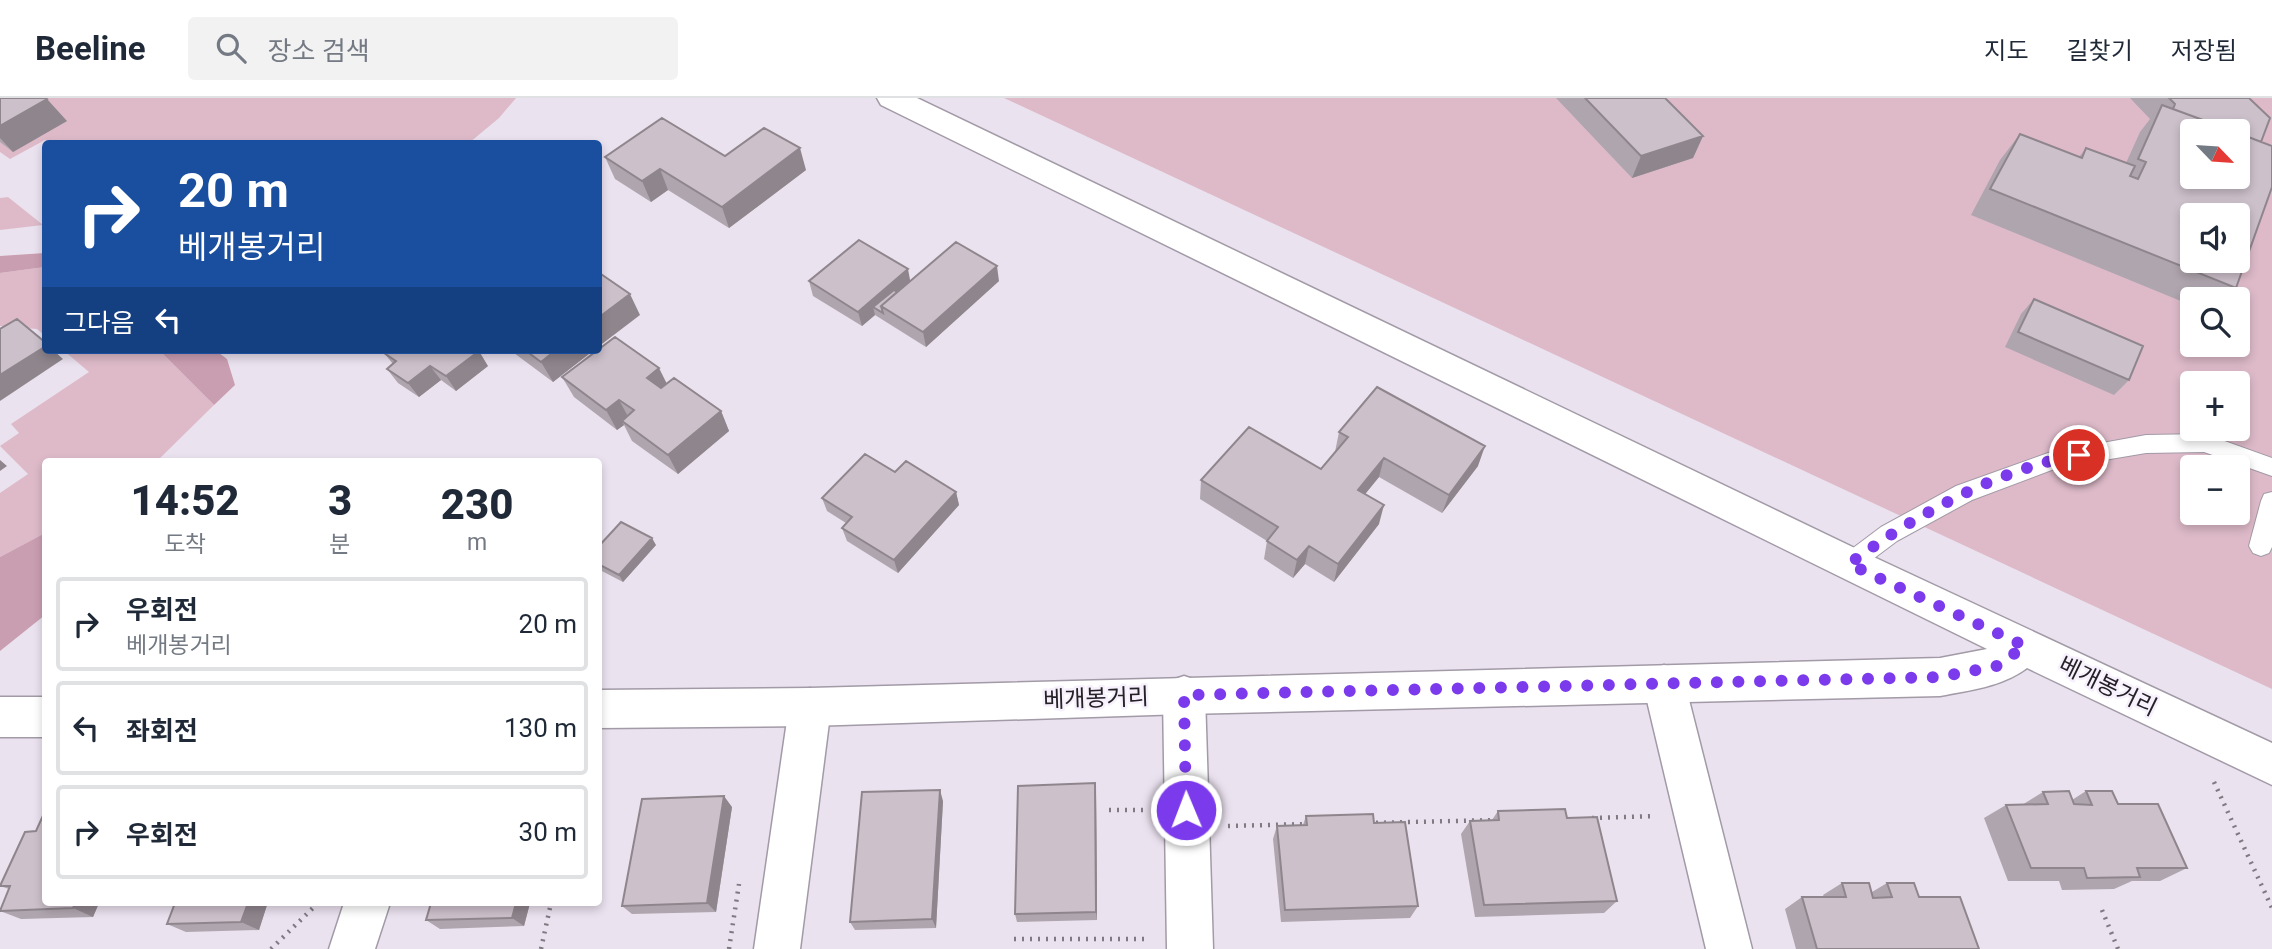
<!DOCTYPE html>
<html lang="ko">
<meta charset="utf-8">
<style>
body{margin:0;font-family:Roboto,"Noto Sans KR",sans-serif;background:#f2f2f3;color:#1f2937;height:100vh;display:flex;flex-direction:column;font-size:26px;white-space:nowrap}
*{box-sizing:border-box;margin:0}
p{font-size:23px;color:#747a83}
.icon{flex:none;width:38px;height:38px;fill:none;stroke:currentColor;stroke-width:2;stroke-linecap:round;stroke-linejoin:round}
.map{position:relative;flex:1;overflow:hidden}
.drawer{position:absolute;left:42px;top:360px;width:560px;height:448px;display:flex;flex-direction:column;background:#fff;border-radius:7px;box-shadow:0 4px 10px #0003}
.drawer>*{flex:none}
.guide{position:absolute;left:42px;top:42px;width:560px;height:214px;border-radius:7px;box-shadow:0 4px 10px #0003;background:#1a4fa0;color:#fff;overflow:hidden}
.needle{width:46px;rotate:115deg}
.fabs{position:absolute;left:2180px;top:21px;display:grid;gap:14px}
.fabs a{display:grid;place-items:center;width:70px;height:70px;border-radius:7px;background:#fff;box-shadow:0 4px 10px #0003;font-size:35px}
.pin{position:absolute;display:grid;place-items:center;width:60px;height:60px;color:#fff;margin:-30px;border:4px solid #fff;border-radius:50%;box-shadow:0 2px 7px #0007}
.me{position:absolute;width:77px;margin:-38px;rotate:359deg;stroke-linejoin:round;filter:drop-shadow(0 0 5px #0008)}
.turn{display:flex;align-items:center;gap:24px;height:147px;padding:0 21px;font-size:32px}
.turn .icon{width:91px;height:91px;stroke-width:2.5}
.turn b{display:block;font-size:49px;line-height:60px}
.then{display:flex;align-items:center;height:66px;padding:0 21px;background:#0003;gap:14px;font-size:26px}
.eta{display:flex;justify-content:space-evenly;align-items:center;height:119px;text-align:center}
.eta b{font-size:42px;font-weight:800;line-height:49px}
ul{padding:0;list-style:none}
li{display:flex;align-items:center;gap:21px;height:94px;margin:0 14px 10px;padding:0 7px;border:4px solid #e0e1e3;border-radius:7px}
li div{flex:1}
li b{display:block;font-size:26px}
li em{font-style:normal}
header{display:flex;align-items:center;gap:42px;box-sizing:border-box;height:98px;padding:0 35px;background:#fff;border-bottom:2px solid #e0e1e3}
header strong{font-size:33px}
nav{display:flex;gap:38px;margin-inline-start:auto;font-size:24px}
.search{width:490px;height:63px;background:#f2f2f3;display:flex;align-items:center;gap:18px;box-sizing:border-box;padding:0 24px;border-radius:7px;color:#747a83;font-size:26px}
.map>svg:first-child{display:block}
</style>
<header>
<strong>Beeline</strong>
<div class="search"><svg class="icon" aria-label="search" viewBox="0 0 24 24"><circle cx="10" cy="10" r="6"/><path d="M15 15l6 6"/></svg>장소 검색</div>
<nav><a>지도</a><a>길찾기</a><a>저장됨</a></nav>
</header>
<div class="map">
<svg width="2272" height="851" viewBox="0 0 2272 851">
<rect width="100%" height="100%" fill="#eae2ef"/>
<!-- green -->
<path fill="#debac9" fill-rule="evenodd" d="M0,0h516l-17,20 -30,25 -419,1 -5,-4 -35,19 -10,-7z
M1004,0h1268v591zM2193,33h45v46h-45zM2193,117h45v46h-45zM2193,201h45v46h-45zM2193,285h45v46h-45zM2193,369h45v46h-45z
M8,99l35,28 -43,5v-32z
M45,169v69l-8,-7 -37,-3v-53z
M63,252h96l55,55 -58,57h-110l-1,71 -45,24v-64l28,-19 -28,-28 19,-13 -8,-9 78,-52z"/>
<!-- forest -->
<path fill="#ca9eb1" d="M45,155v14l-45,6v-17z
M159,252h56l12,9 8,26 -21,20z
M45,435v82l-45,36v-94z"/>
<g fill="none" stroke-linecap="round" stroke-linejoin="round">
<!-- lane casing -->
<g stroke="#a29aa6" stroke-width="2">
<path id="lane" d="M2205,336l67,24v18l-68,-24 -58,1 -89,15 -85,32 -75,41 -40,30 -8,3 -8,-3 -4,-7 4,-7 40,-30 75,-41 92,-33 98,-18z
M2272,394v55l-3,6 -8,3 -8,-3 -4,-7 12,-45 3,-7z"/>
</g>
<!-- street casing -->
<g stroke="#a29aa6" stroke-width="3">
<path id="street" d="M1664,567l15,6 6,13 67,265h-46l-63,-265 6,-13z
M1184,578l15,5 6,14 8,254h-46l-4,-254 6,-14z
M810,590l15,5 6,14 -31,242h-46l35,-242 6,-14z
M344,805h46l-15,46h-46z"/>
</g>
<!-- secondary casing -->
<g stroke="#a29aa6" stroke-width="3">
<path id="secondary" d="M877,0h40l946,454 409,191v42l-245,-117c-26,19 -56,22 -87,28l-756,18 -374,12 -212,2v-38l212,-2 1130,-30 47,-9 -1106,-544z
M0,599h46v40h-46z"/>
</g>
<!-- path -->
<path stroke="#7f7a82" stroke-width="4.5" stroke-dasharray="2 6" stroke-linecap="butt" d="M2214,684l58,126
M1109,712h35
M1592,720l62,-2
M1368,725l128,-3
M1228,728l79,-2
M2102,812l16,39
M1014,841h133
M271,851l47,-46
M541,851l10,-46
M729,851l10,-65"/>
<!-- lane -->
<use href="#lane" fill="#fff" fill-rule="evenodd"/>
<!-- street -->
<use href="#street" fill="#fff" fill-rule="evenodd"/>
<!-- secondary -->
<use href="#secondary" fill="#fff" fill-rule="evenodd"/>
</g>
<!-- wall -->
<path fill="#afa5ae" d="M0,0l67,23 -54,31 -13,-10z
M1556,0h109l38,38 -10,22 -61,20z
M2130,0h119l12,44 -25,146 -12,11h-31v7l-222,-91 29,-55 20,-26 59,23 7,-9 40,15 14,-31 10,-13z
M725,58l81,14 -77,58 -61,-38 -17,12 -36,-23 -10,-22z
M809,183h190l-73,66 -51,-32 -13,11 -49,-30z
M2034,201l95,81 -15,15 -109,-48 16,-33z
M510,252h84l-41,32z
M384,255l104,13 -32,25 -15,-11 -22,17 -21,-14 -11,-14 6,-5z
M562,279l105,7 54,27 8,20 -51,43 -46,-33 -8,-16 -7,5 -43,-33z
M1339,334l139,34 -36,47 -63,-36 -14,17 14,30 -45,58 -29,-18 -12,14 -29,-19 3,-18 -67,-42 1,-19 120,-11 14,-17z
M895,374l61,20 3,13 -61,68 -51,-32 -5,-13 4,-5 -19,-12 -5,-13z
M656,447l-33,37 -25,-13v-22z
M2086,693l32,13 69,64 -27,13h-28l-18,8 -52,1 -3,-9h-51l-24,-63 22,-13h16l21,-13 29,8z
M1096,695l1,127 -80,2 -2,-8z
M943,703l-7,127 -81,2 -5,-8z
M732,709l-16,105 -84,2 -10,-8z
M1498,713l69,7 50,83 -13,12 -129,4 -14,-83 9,-13 22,-1z
M1306,718l68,7 44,83 -8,12 -129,4 -8,-83 4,-13 26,-1z
M25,734l21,71h53l-6,14 -72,2 -21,-8 9,-22 -9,-3z
M1842,785l30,9 15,-9 32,14 60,52h-183l-11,-40 17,-12h22l-1,-2z
M174,805h106v2h-13l-8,25 -73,2 -19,-8 8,-20z
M530,805l-6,23 -84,3 -14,-9z"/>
<!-- shaded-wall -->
<path fill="#8f868d" d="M47,1l20,22 -54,31 -13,-14v-12z
M1703,38l-10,22 -61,20 9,-22z
M800,50l6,22 -77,58 -7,-21z
M660,71l8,21 -17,12 -9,-21z
M997,168l2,15 -73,66 -3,-15z
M908,171l3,16 -30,21 -8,1 2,8 -13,11 -4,-14z
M630,196l10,21 -42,32v-29z
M46,248v4h7l10,9 -63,42v-26z
M556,252h38l-41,32 -12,-20z
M479,253l9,15 -32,25 -10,-15z
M430,268l11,14 -22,17 -11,-14z
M659,270l10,20 -12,10 -10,-20z
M619,302l11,20 -8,1 2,4 -7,5 -11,-20z
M721,313l8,20 -51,43 -10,-19z
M1485,348l-7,20 -36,47 7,-18z
M1384,360l-5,19 -26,32 5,-19z
M0,362l7,6 -7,5z
M956,394l3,13 -61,68 -4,-13z
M1384,407l-5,19 -45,58 4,-18z
M652,440l4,7 -33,37 -4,-7z
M1309,448l-4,18 -12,14 4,-18z
M1095,685l1,10 1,127 -1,-8z
M940,692l3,11 -7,127 -4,-9z
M724,698l8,11 -16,105 -9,-9z
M75,805h24l-6,14 -20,-9z
M248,805h14l5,2 -8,25 -18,-8z
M516,805h14l-6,23 -12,-8z"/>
<!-- building -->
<path fill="#ccc0ca" stroke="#8f868d" stroke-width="2" fill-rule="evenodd" d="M0,0h46l1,1 -47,27z
M1585,0h80l38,38 -62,20z
M2169,0h80l21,20 -9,24 -23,-9v-2h-5l-60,-22 2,-5z
M2162,7l71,26h-40v46h45v-44l34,13v41l-36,101 -246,-99 30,-55 62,24 4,-10 49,18 -5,10 8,3 8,-17 -8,-3zM2193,117h45v46h-45z
M662,20l63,38 39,-28 36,20 -78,59 -62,-38 -18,12 -37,-24z
M859,142l49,29 -50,43 -49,-31z
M956,144l41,24 -74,66 -42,-26z
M598,174l32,22 -32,24z
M894,192l3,2 -16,14 2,7 -10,-6z
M2034,201l109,47 -14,34 -111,-48z
M17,221l29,24v3l-46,29v-46z
M615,239l44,31 -12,10 14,10 13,-10 47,33 -53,44 -46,-34 12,-11 -15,-10 -13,10 -44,-33z
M388,252h89l2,1 -33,25 -16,-10 -22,17 -21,-14 9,-8 -12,-8z
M525,252h31l-15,12z
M1377,289l108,59 -36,49 -65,-37 -26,32 26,15 -46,59 -29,-18 -12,14 -30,-19 11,-14 -77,-47 48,-53 72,42 27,-32 -9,-5z
M865,356l30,18 11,-11 50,31 -62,68 -52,-32 10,-11 -30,-19z
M621,424l31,16 -33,37 -21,-11v-17z
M1095,685l1,129 -81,2 3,-128z
M940,692l-8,129 -82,3 12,-130z
M2069,693l5,13 18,1 -6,-14h26l6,13h40l29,64h-50l3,9 -53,1 -3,-10h-53l-25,-63 42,-1 -5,-12z
M724,698l-17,107 -85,3 20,-107z
M46,711v94h29l-2,5 -73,3 10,-25h-10l25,-54 11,-1z
M1565,711l2,9 30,-1 20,84 -133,4 -14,-84 29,-1 -1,-9z
M1373,716l1,9 31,-1 13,84 -133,4 -8,-84 30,-1 -1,-9z
M1842,785h27l4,15 19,-1 -5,-14h27l5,14h41l19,52h-162l-15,-52h44z
M175,805h73l-7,19 -74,2z
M431,805h85l-4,15 -86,2z"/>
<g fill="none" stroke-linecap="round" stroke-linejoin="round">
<!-- route -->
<path stroke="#7c3aed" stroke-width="12" stroke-dasharray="0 21.6" d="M1186,712l-2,-115 756,-18 57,-11 28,-20 -176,-82c64,-48 151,-96 230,-109"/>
</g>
<g text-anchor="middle" stroke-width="5" stroke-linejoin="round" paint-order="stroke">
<!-- street labels -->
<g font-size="23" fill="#252227" stroke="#f7f0fd">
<text transform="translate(2108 588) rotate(26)" y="8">베개봉거리</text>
<text transform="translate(1096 600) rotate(-2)" y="8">베개봉거리</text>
</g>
</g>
</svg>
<div class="fabs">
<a><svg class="needle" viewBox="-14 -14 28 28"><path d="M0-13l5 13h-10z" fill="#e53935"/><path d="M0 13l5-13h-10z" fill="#747a83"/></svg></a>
<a><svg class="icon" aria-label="sound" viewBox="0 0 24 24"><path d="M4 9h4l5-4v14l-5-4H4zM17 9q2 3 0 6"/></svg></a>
<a><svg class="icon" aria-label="search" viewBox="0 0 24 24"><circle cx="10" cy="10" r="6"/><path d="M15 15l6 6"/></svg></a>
<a>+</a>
<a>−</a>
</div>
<div class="pin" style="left:2079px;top:357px;background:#d93025"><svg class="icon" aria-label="arrive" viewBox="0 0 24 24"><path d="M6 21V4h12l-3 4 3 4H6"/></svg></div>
<svg class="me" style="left:1186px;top:712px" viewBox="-20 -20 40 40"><circle r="17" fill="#7c3aed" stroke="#fff" stroke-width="3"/><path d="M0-11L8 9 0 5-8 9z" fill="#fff"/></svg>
<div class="guide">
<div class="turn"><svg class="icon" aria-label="right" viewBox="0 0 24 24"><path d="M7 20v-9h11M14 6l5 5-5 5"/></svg><div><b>20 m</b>베개봉거리</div></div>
<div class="then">그다음<svg class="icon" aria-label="left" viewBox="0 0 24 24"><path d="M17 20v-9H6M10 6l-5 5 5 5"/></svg></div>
</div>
<section class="drawer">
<div class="eta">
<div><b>14:52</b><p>도착</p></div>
<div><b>3</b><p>분</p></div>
<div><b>230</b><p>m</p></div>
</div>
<ul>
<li><svg class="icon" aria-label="right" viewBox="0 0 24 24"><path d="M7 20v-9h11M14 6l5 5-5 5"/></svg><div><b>우회전</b><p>베개봉거리</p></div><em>20 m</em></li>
<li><svg class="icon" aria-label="left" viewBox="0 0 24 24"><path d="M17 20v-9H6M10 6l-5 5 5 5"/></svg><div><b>좌회전</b></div><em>130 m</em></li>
<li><svg class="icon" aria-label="right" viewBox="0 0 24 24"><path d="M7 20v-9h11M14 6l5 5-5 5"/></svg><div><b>우회전</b></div><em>30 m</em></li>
</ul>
</section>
</div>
